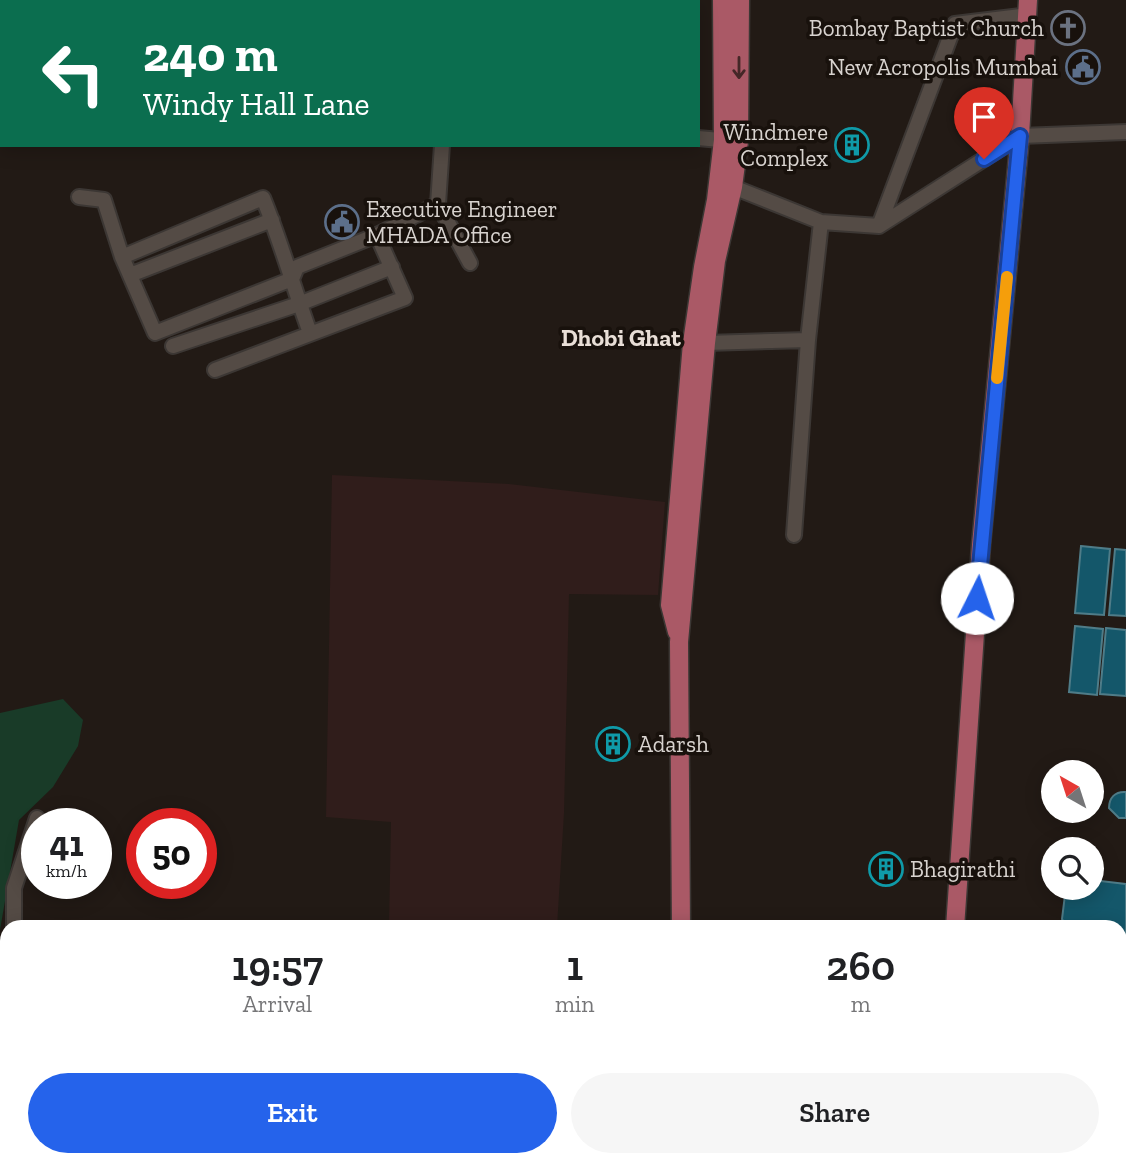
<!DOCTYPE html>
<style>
body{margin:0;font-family:"Zilla Slab",serif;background:#f6f6f6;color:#202124;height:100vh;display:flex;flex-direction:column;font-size:26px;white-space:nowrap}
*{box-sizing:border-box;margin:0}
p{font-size:23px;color:#757577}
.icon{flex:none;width:38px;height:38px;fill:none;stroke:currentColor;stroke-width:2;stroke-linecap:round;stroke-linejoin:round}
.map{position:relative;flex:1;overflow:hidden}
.side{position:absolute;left:0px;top:920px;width:1127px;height:247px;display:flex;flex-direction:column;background:#fff;border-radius:21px 21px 0 0;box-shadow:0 4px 18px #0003}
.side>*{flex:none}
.guide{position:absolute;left:0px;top:0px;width:700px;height:147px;box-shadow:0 4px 18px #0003;background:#0b6e4f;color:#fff;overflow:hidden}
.needle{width:46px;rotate:321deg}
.buttons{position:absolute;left:1041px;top:760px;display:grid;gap:14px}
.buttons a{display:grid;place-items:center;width:63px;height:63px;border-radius:50%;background:#fff;box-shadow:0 4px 18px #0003;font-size:35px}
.speed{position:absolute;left:21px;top:808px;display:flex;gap:14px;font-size:35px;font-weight:700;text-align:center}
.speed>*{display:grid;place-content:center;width:91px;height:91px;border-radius:50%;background:#fff;box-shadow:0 4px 18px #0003;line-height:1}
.speed small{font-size:18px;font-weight:400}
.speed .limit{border:10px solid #d22;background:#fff;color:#111}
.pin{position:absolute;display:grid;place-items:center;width:60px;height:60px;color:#fff;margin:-72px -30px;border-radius:50% 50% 50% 0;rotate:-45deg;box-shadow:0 0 7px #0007}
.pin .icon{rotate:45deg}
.me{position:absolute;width:77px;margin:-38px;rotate:4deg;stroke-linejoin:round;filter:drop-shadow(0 0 5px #0008)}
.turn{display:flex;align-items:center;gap:24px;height:147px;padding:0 28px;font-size:32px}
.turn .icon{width:91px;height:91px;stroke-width:2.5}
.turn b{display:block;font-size:49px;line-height:60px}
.eta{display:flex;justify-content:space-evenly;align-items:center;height:119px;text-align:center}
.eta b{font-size:42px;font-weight:600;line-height:49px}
.action{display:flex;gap:14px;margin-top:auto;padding:14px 28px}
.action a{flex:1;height:80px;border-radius:42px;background:#2563eb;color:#fff;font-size:28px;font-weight:600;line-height:80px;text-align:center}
.action a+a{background:#f6f6f6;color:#202124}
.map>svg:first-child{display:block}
</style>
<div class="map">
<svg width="1126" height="1167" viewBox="0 0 1126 1167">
<rect width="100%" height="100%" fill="#221a15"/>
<!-- industrial -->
<path fill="#301d1b" d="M332,475l177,9 156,18 -7,93 -89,-1 -5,219 -7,114 -168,-1 2,-104 -65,-5z"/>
<!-- green -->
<path fill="#193b28" d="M390,0h248v2h-248z
M63,699l20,21 -5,26 -25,41 -34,33 -19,110v-217z"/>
<!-- water -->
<path fill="#14576a" stroke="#4f7c88" stroke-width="2" d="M1081,546l29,3 -6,66 -29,-2z
M1115,549l11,1v66l-17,-1z
M1075,626l28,3 -6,66 -28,-3z
M1106,628l20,2v66l-26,-2z
M1126,792v26h-7l-10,-10c0,-10 6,-17 17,-16z
M1092,880l34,4v233l-6,-5v-184l-54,-1 -4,-8 4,-32h26z"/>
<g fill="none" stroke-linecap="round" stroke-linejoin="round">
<!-- minor casing -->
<g stroke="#3c3734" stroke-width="18">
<path id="minor" d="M373,0v2
M698,138l33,3
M733,187l88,35 58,4 141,-90 106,-4
M79,197l25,3 18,57
M438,204l32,59
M879,226l76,-202 73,-9
M130,275l142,-55
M310,333c-16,-44 -29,-91 -47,-135l-141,59 33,76 137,-54 5,-12 80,-32 61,-31 4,-59
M706,343l102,-3
M173,346l126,-42 93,-37
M215,370l190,-72 -28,-63
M794,535l14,-195 13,-118
M14,928v-40l23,-70
M0,1055l7,1
M53,1160l1,7
M107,1160l1,7
M296,1160l8,7
M398,1160l1,7
M158,1167l5,-7"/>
</g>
<!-- major casing -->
<g stroke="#3c3734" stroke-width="21">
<path id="major" d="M677,632l-7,-27 22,-262 11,-76 13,-67 7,-60 -1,-140
M681,928l-2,-286 27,-299 10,-82 17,-74 6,-46 1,-141
M955,928l26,-383 39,-409 8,-136
M961,1160l3,7
M680,1167v-7"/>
</g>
<!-- minor -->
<use href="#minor" stroke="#544b45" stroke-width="14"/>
<!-- major -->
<use href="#major" stroke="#aa5966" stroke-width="18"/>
</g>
<!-- one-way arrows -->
<defs><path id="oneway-shaft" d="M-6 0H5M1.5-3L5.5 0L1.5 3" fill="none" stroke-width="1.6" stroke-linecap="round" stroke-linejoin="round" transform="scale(1.75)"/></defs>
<use stroke="#442727" href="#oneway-shaft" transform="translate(739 68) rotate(90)"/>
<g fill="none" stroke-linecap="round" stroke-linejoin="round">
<!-- route casing -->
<g stroke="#184099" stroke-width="18">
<path id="route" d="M977,598l43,-462 -36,23"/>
</g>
<!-- route -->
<use href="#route" stroke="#2563eb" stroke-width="12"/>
<!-- slow -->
<path stroke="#f59e0b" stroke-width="12" d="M997,378l10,-101"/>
</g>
<!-- icons -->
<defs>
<g id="church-ring" transform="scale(1.75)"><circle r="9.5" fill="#18110c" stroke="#6b7280" stroke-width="1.5"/><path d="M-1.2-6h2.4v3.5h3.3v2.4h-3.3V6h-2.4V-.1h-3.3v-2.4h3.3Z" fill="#6b7280"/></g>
<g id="civic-ring" transform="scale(1.75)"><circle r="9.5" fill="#18110c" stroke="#5c6f8a" stroke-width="1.5"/><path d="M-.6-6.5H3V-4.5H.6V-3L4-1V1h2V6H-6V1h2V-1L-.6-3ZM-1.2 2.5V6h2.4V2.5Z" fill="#5c6f8a"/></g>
<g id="building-ring" transform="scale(1.75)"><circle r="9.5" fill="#18110c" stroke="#0f9aa8" stroke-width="1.5"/><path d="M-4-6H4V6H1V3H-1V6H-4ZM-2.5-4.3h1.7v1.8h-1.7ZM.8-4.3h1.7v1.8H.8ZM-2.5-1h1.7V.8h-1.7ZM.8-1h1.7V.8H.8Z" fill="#0f9aa8"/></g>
</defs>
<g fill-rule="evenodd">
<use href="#church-ring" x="1068" y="28"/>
<use href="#civic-ring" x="1083" y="67"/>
<use href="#building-ring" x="852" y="145"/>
<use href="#civic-ring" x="342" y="222"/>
<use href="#building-ring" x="613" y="744"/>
<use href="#building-ring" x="886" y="869"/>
</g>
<g text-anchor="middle" stroke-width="7" stroke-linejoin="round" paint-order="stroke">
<!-- poi labels -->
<g font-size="23" fill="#d8d3cf" stroke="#18110c" text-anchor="end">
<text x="1044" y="36">Bombay Baptist Church</text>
<text x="1058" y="75">New Acropolis Mumbai</text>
<text x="828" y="140">Windmere<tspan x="828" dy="26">Complex</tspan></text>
<text x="366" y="217" text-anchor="start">Executive Engineer<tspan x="366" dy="26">MHADA Office</tspan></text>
<text x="638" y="752" text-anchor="start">Adarsh</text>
<text x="910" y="877" text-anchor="start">Bhagirathi</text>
</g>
<!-- neighbourhood labels -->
<g font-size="24" font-weight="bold" fill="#e8ded6" stroke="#18110c">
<text x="621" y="346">Dhobi Ghat</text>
</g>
</g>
</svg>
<div class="buttons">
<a><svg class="needle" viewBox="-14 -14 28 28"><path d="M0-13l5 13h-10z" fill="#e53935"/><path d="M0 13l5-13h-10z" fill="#757577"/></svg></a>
<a><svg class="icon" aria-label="search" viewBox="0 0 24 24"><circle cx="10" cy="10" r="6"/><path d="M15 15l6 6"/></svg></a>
</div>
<div class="speed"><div>41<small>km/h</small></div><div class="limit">50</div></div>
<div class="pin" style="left:984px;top:159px;background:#d93025"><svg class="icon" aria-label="arrive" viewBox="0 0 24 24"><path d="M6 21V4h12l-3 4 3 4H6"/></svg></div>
<svg class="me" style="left:977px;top:598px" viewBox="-20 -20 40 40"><circle r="19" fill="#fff"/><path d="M0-13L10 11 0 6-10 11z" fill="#2563eb"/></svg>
<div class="guide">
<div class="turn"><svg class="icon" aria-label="left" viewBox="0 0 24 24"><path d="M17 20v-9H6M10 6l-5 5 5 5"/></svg><div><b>240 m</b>Windy Hall Lane</div></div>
</div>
<section class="side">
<div class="eta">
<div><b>19:57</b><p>Arrival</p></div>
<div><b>1</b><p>min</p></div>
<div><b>260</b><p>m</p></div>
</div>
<div class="action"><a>Exit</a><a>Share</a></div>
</section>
</div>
